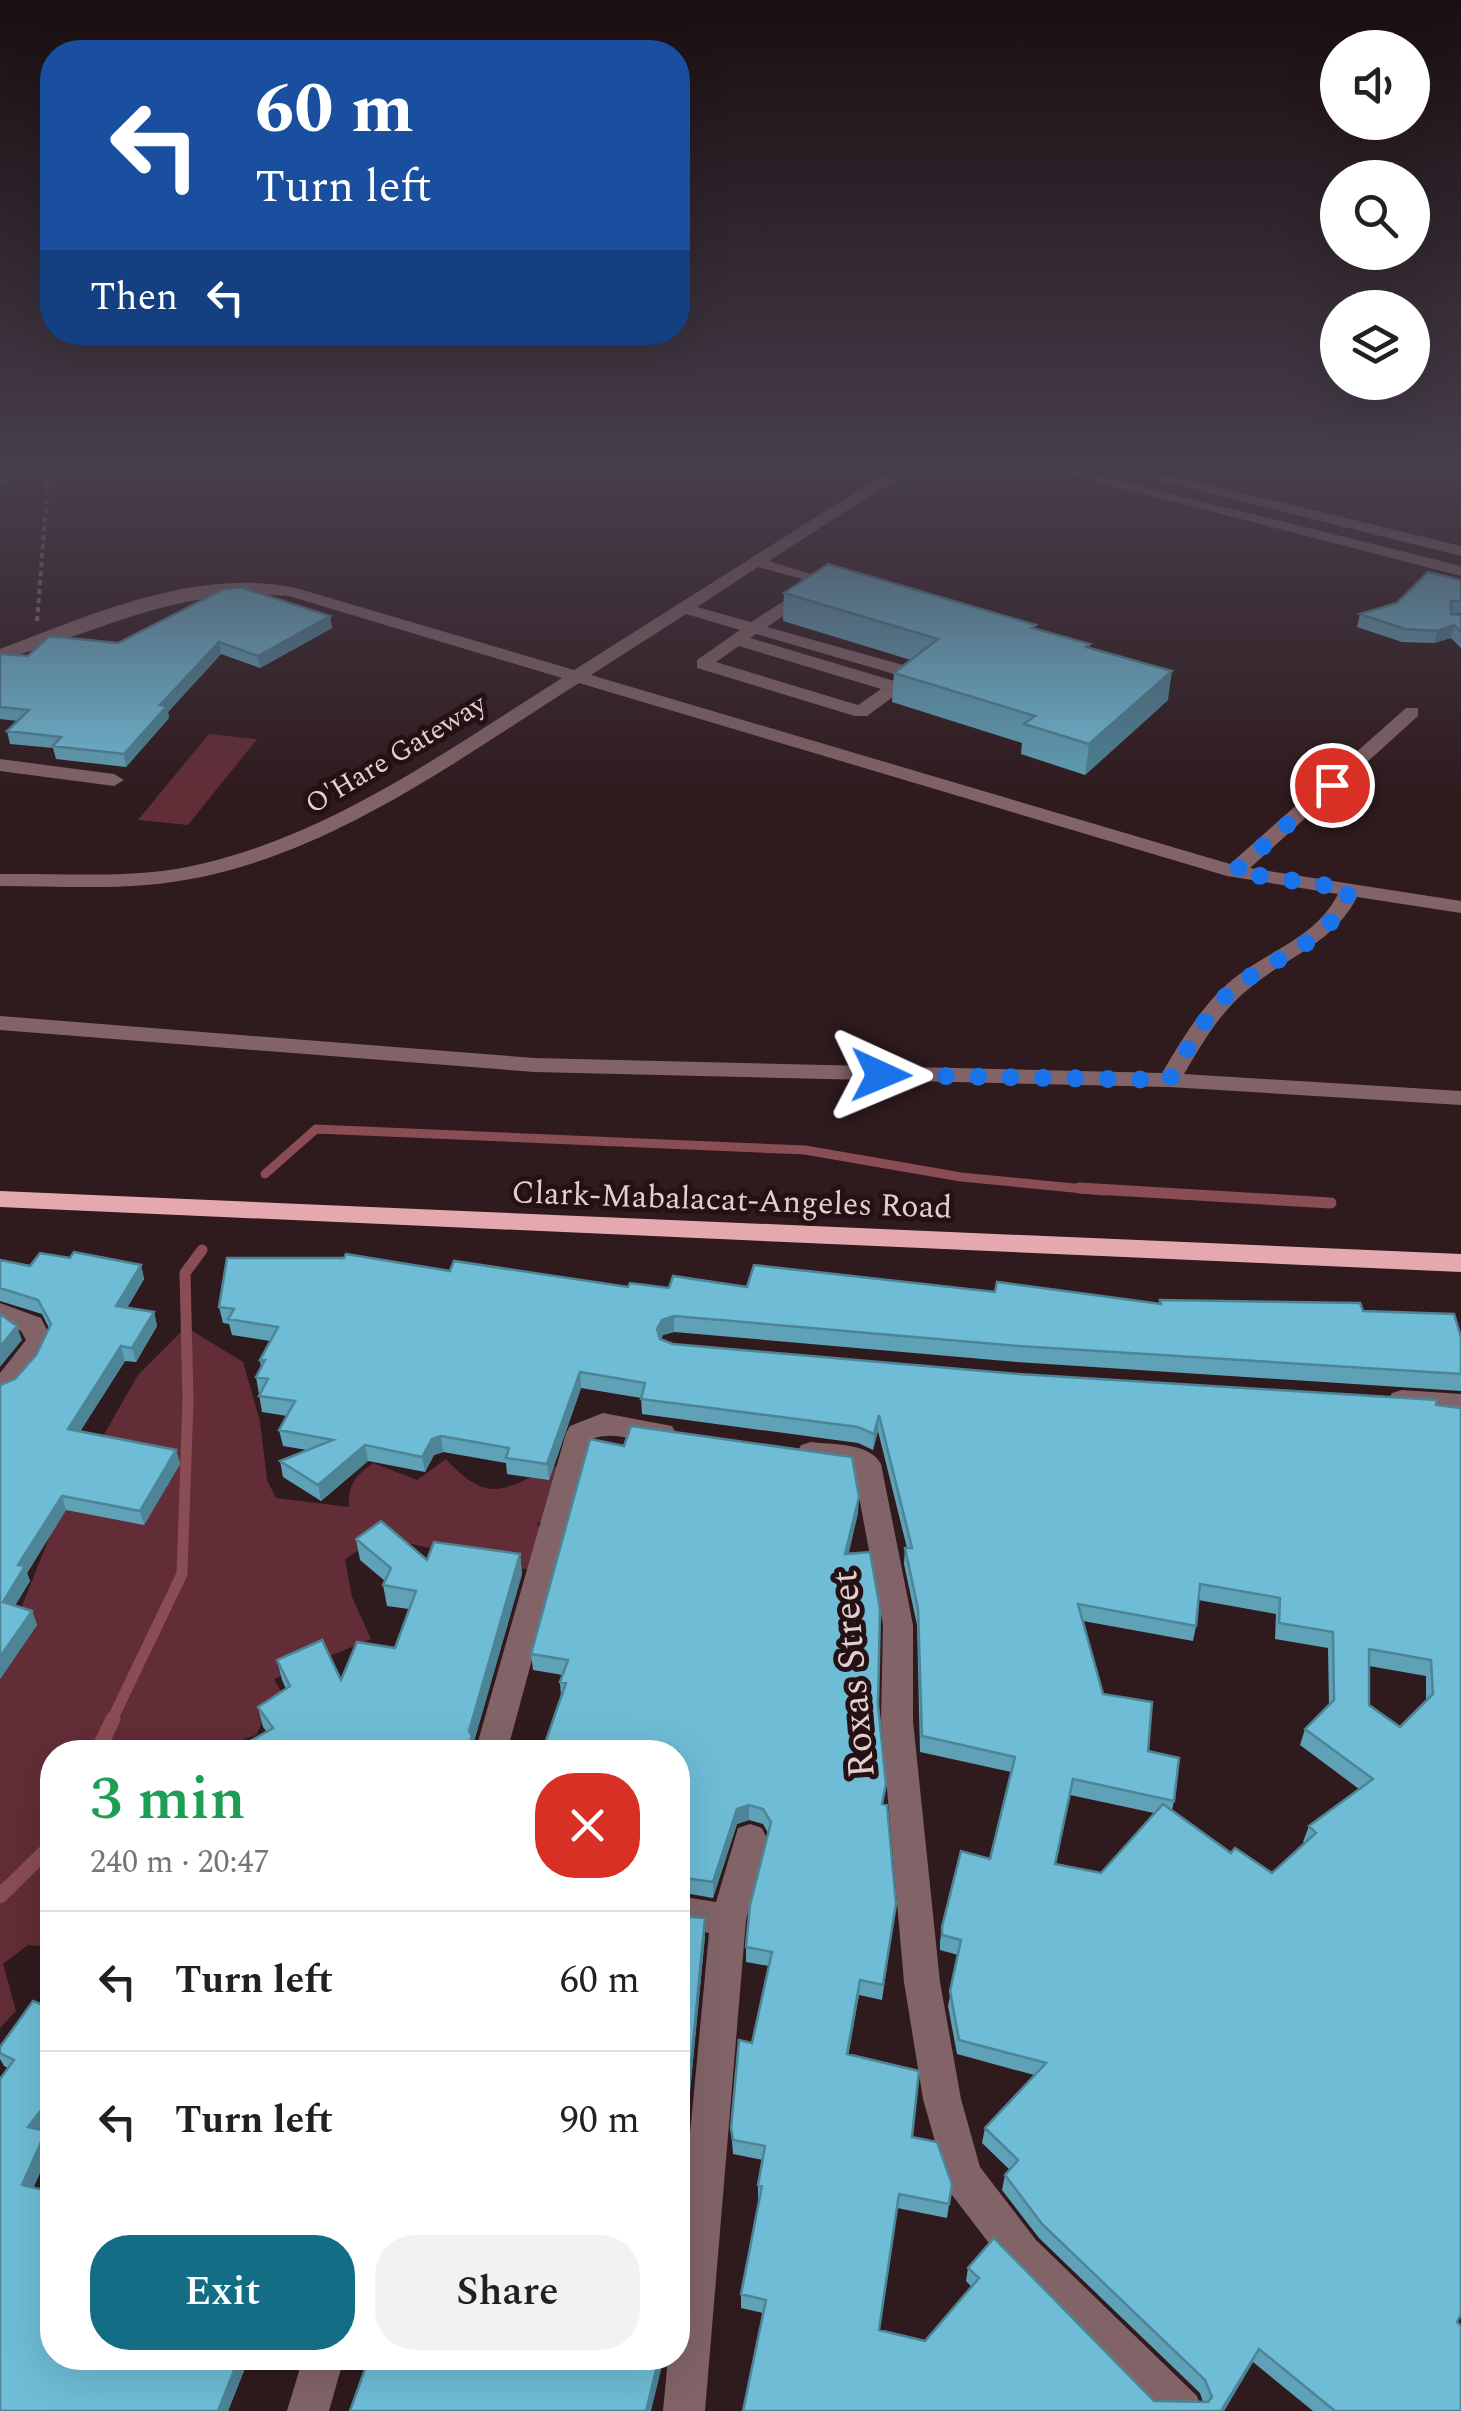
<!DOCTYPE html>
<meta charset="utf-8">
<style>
body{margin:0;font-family:Spectral,serif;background:#f2f2f2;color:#202124;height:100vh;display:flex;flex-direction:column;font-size:38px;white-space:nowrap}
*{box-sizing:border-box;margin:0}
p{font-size:32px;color:#757577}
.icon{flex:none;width:55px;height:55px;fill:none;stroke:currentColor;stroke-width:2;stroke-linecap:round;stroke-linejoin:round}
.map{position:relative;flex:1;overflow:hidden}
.details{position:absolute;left:40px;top:1740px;width:650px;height:630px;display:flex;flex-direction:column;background:#fff;border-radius:40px;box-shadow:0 10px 40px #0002}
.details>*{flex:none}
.banner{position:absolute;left:40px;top:40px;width:650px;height:305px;border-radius:40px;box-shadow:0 10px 40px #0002;background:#1a4fa0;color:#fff;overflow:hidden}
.controls{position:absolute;left:1320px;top:30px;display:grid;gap:20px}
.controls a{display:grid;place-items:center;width:110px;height:110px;border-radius:50%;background:#fff;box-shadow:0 10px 40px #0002;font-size:50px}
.pin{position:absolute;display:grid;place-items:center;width:85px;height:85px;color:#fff;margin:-42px;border:5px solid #fff;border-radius:50%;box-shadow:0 2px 10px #0007}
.me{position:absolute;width:110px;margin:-55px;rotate:91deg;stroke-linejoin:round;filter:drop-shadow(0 0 8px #0008)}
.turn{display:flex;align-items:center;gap:35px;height:210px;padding:0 50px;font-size:45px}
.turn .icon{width:130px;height:130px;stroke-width:2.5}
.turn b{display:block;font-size:70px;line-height:85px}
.then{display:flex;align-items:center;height:95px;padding:0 50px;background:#0003;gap:20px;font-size:38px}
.round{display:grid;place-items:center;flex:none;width:105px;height:105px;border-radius:40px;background:#f2f2f2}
.summary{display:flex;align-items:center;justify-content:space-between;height:170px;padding:0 50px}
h1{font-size:60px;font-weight:600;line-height:75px;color:#1e9e55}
.cta{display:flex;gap:20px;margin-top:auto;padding:20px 50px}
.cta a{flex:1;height:115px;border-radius:40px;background:#136d84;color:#fff;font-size:40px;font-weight:600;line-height:115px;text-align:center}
.cta a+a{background:#f2f2f2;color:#202124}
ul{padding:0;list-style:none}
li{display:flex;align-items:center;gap:30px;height:140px;padding:0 50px;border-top:2px solid #e0e0e0}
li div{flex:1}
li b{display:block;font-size:38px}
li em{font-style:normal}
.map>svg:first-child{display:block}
</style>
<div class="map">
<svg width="1461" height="2411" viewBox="0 0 1461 2411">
<rect width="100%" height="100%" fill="#2f1a1d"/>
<!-- green -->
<path fill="#622d36" d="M209,734l48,5 -69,86 -50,-5z
M186,1327l57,35 17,59 7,59 9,18 73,9c-1,-22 6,-31 24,-44l44,17 29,-21c44,48 57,29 110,7l12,12 -12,34 -19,12 12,16 -15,31 -154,-34 -35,22 7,38 19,42 -97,40 14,26 -25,16 -7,14 -28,10 -1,7h-175v195l-24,-2 -25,19 13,47 -16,17v-367l59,-148 79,-138z"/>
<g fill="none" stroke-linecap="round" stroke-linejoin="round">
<!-- stream-far2 -->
<path stroke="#8a4c55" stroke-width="9" d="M265,1174l51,-45 489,21 156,27 143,14"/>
<!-- stream-far1 -->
<path stroke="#8a4c55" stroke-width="11" d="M1079,1188l252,15
M111,1722l71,-148 6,-174 -3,-127 17,-23"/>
<!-- stream -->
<path stroke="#8a4c55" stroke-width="15" d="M97,1752l16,-33
M0,1896l52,-51"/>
<!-- path -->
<path stroke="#837072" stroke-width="4" stroke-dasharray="5 4" stroke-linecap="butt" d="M0,483l37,-15
M37,621l12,-153"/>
<!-- minor -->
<path fill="#826468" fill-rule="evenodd" d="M907,468h19l-43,19 -114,74 73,23v6l-84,-23 -61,40 54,15 53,-34h12v6l-49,33 143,40v8h-12l-142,-41 -6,4 151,45v8l-34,25h-12l-158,-48v-8l43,-30 -54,-16 -95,61 639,189 176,-156h12v8l-168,152 211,33v12l-104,-16c-23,46 -69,59 -106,90 -30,23 -48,55 -67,87l277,17v14l-292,-18 -635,-15 -534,-42v-14l534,42 628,15c21,-35 42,-72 75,-97 36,-27 80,-40 101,-82l-111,-18 -648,-193c-133,84 -271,189 -433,202 -48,4 -98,1 -146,1v-12c68,-1 139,6 205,-11 132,-32 244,-114 357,-185l-273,-82c-117,-9 -183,35 -289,64v-11c91,-34 196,-82 296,-61l278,82 299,-189zM739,646l142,43 -23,16 -142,-43z
M1044,468h24l393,98v10z
M1165,474l296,72v10l-301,-75 -2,-3z
M0,759l114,15 10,6 -10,6 -114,-15z
M0,1303l41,15 11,22c-12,22 -26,52 -52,60v-27l26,-33 -5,-9 -21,-9z
M1402,1390l59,4v20l-69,-7 -4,-7 4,-7z
M603,1413l69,13 4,7 -4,7c-27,9 -53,-12 -80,-1l-85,313h-32l91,-319 4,-7z
M811,1442c22,3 58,0 70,22l32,161v96l27,261 21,117 19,68 56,73 161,156 6,15h-51l-144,-143 -59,-77 -26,-92 -19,-117 -23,-261 2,-96 -29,-155 -53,-9 -4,-8 4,-8z
M750,1824l12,4 5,11 -21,81 -41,491h-42l5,-53h10v-97l31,-328 -31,-5v-32l38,6 22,-74z
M303,2358h41l-15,53h-42z"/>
<!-- major -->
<path fill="#e5a8af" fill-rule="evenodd" d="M0,1191l1461,63v18l-1461,-65z"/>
</g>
<!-- wall -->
<path fill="#5fa2b8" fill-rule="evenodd" d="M1461,580v33l-10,1 10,1v33l-10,-10 -17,5 -32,-1 -45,-15 3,-13z
M784,593l251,35 55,16 -1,4 79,52 -83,75 -64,-21 1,-11 -130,-41 2,-29 17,-13 -128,-39z
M330,616l2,12 -72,40 -39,-14 -53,58 1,6 -43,49 -70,-8 -3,-11 -43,-4 -3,-13 11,-10 -18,-2v-65l28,2 90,-13z
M70,1258l71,7 3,14 -17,29 27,4 3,14 -21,36 -11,-1 -45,70 96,19 4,14 -36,61 -78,-15 -39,63 3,8 -15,24 17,6 5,14 -37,54v-294l15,-6 21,-24 13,-27 -7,-14 -42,-13v-41l30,6z
M450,1271l178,16h119l248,5 165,12v-4l203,11 98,26v54l-444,-29 -343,-30 -11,3 -2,4 12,5 346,30 418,26 20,922 4,89h-148l-60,-49 -29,49h-481l20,-98 -22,-5v-14l19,-95h-2v-14l5,-25 -30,-6 -2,-26 21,-85 17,-77 -23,-4v-15l22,-114 -5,-9 -14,-4 -12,4 -24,74 -34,-6 -1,3v-143l-117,-56 -1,-14 3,-7 -30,-5 -2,-16 327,-141 -10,41 30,151 5,99 13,100 -14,96 -23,-5 -11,59 64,83 40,47 -5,34 -50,-10 -18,122 46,11 47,-54 -6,-6 2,-13 186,133 49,1 -3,-9 -161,-155 -37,-48 3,-15 5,-5 -28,-27 3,-15 49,-53 -77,-21 -9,-48 10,-51 -18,-5v-8l2,-15 48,-68 21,-87 -91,-20 -3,-127 -13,-61 1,-16h2l-29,-117 -5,19 -15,-7 -216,-29 -1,-16 -60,-10 -32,92 -42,-6 -1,-11 -63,-11 -9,3 -9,17 -57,-11 -47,40 -38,-24 -3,-16 27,-11 -24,-4 -4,-16 8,-14 -25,-4 -6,-35 5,-10 -1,-7 10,-19 -38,-6 -3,-11 -6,-1 -4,-16zM1198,1600l78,14 -1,25 53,9 1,57 -24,24 -5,16 59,44 -50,37 -6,16 2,1 -33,30 -41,-20 -59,-43 2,-9 -26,-50 -45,-57 -20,-73 110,20 3,-15zM1369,1666l57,10v24l-26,27 -31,-22zM1070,1795l84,18 -53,60 -45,-9z
M356,1539l71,21 93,-6 2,20 -49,171 1,7h-243l36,-20 -4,-5 -5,-20 28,-18 -4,-9 -5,-20 64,20 54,-32 14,-39 -22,-3 -4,-21 2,-4 -25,-21z
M678,1916l27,20 -19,197 -8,-1z
M52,2002v116l-9,12 -9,57 18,171h197l-21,53h-228l8,-343 -4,-2 -4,-7v-12z"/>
<!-- shaded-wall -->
<path fill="#4d8496" d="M330,616l2,12 -72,40 -2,-12z
M1454,625l-3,13 -17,5 3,-12z
M219,642l2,12 -53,58 1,6 -43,49 -2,-13 36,-49z
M1172,671l-4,29 -83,75 4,-31z
M141,1265l3,14 -24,41 -4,-14z
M154,1312l3,14 -21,36 -4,-14z
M674,1316v16l-11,3 -5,10 -1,-16 5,-9z
M17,1326l5,14 -22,27v-20z
M121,1346l4,15 -52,82 -5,-14z
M580,1372l1,16 -32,92 -2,-16z
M879,1415l-1,16 -5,19 1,-16z
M441,1436l2,16 -9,3 -9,17 -3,-15 10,-18z
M365,1445l3,16 -47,40 -3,-16z
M176,1450l4,14 -36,61 -4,-14z
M62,1496l4,14 -39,63 3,8 -21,35 -6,-14 15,-37z
M859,1497l-1,16 -13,57v-16z
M520,1554l2,20 -49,171 1,7h-3l-2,-21z
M32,1611l5,14 -37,54v-22z
M749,1805v15l-12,4 -24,74v-16l24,-73z
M705,1918v18l-19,197v-17z
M860,1980l-1,15 -13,74 1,-15z
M52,2096v22l-17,22 -7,-13z
M46,2131l6,15 -23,52 -7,-13z
M1259,2349l-6,13 -29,49h-3z
M239,2358h10l-21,53h-10z
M659,2358h5l-13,53h-5z"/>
<!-- building -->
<path fill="#6ebcd6" stroke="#4d8496" stroke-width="2.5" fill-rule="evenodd" d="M828,564l208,61 -4,3 58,16 -4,3 86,24 -83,73 -65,-20 11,-8 -141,-43 44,-34 -154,-46z
M1428,572l33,8v21h-10v13l10,1v17l-7,-7 -17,6 -32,-2 -45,-15 37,-11z
M240,587l90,29 -72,40 -39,-14 -59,63 7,1 -43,48 -71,-8 8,-9 -54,-6 22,-21 -29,-3v-53l28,2 21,-20 69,7 106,-54z
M74,1252l67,13 -25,41 38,6 -22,36 -11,-2 -53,83 108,21 -36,61 -78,-15 -44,69 7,1 -22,36 29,9 -32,46v-272l15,-6 21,-24 15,-31 -13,-24 -38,-12v-28l30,6 10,-13 30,5z
M346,1254l104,17 4,-10 174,26 2,-4 39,5 4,-12 74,11 7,-22 241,27 2,-10 164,22 -1,-4 200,3 3,8 91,3 7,23v37l-442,-28 -345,-30 -12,4 -5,9 3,10 13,5 346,30 418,26 -1,5 25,3v906l-4,8 4,4v85h-126l-76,-62 -38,62h-478l23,-111 -25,-6 21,-108 -4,-1 7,-39 -32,-6 -2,-12 8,-88 13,3 20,-91 -26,-5 4,-42 21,-83 -8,-13 -14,-4 -12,4 -24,73 -35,-5v2v-127h-136l24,-69 -6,-1 8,-22 -37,-6 59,-215 34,7 7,-20 221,31 7,40 -14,57 25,-2 10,57 -2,96 8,79 -4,20 5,1 9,99 -13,81 -23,-5 -13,74 72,17 -7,66 25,5 15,42 -3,20 -50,-10 -20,136 46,11 54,-63 -11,-10 26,-30 160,163 54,1 4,-5 -7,-17 -163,-156 -37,-49 13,-15 -33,-32 61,-65 -87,-23 -9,-49 11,-51 -19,-5v-8l19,-76 29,8 25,-102 -93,-21 -4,-127 -13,-61h7l-33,-133 -5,19 -16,-7 -217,-28 4,-16 -65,-11 -33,92 -41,-6 3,-10 -68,-12 -9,3 -10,18 -57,-12 -47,40 -38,-24 53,-21 -54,-10 16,-29 -36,-5 9,-17 -12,-2 9,-17h-5l18,-33 -50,-8 6,-10 -15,-2 8,-49h117zM1200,1584l80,14 -1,25 54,9 1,68 -29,29 68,50 -64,47 7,7 -44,40 -37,-25 -4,5 -68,-49 -62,69 -46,-9 18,-85 101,22 5,-43 -31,-7 4,-49 -49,-8 -25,-90 118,22zM1369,1649l62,11 2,34 -33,33 -31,-22z
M0,1314l17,12 -17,21z
M381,1521l46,39 7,-18 86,12 -51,177 3,5 -3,7 -8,-2 -1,11h-229l42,-24 -15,-21 32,-21 -13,-26 45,-20 19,40 16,-38 38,6 21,-57 -33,-6 8,-17 -35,-29z
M678,1916l27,2 -19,198 -8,-2z
M33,2001l15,6 4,-5v94l-24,31 18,4 -24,54 30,7v166h187l-21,53h-218v-332l14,-19 -14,-7v-6z
M369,2358h290l-13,53h-296z"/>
<!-- sky -->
<linearGradient id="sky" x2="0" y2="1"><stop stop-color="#1a0e10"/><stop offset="0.58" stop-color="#473e4c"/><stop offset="1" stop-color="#473e4c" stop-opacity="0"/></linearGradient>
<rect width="1461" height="805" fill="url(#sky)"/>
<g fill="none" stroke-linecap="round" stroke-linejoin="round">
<!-- route -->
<path stroke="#1a73e8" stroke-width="18" stroke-dasharray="0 32.4" d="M881,1075l288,5c18,-29 34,-61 58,-85 41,-40 102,-46 123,-106l-116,-17 98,-87"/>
</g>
<g text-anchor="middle" stroke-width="10" stroke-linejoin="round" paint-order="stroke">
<!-- far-street labels -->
<g font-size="28" fill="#e0d0d2" stroke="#251114">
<text transform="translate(395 753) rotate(-31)" y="10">O'Hare Gateway</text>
</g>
<!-- street labels -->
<g font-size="32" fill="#e0d0d2" stroke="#251114">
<text transform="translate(732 1199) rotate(2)" y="11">Clark-Mabalacat-Angeles Road</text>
</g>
<!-- near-street labels -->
<g font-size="38" fill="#e0d0d2" stroke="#251114">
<text transform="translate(852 1674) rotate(-95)" y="13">Roxas Street</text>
</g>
</g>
</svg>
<div class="controls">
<a><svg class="icon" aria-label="sound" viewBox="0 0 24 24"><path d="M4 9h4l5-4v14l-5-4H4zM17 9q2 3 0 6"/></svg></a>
<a><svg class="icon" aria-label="search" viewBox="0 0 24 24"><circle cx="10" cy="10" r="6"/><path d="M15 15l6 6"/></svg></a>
<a><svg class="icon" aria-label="layers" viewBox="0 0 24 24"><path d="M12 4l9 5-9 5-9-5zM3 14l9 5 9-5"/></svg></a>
</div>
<div class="pin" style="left:1332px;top:785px;background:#d93025"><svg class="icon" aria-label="arrive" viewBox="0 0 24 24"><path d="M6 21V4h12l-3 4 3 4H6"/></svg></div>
<svg class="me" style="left:881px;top:1075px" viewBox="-20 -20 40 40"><path d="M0-17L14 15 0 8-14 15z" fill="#1a73e8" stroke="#fff" stroke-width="4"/></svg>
<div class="banner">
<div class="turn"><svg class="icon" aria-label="left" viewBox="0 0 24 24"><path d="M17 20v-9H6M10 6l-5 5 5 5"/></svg><div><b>60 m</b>Turn left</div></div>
<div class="then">Then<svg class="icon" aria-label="left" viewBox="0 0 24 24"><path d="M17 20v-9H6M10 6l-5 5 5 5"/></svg></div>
</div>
<section class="details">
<div class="summary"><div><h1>3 min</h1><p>240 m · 20:47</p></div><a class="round" style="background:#d93025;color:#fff"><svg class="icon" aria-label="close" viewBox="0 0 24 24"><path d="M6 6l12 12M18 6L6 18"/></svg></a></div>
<ul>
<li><svg class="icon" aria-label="left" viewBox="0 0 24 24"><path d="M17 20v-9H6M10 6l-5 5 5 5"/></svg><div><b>Turn left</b></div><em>60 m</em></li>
<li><svg class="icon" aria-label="left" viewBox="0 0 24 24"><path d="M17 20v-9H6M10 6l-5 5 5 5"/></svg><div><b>Turn left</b></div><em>90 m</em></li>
</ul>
<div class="cta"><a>Exit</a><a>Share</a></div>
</section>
</div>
